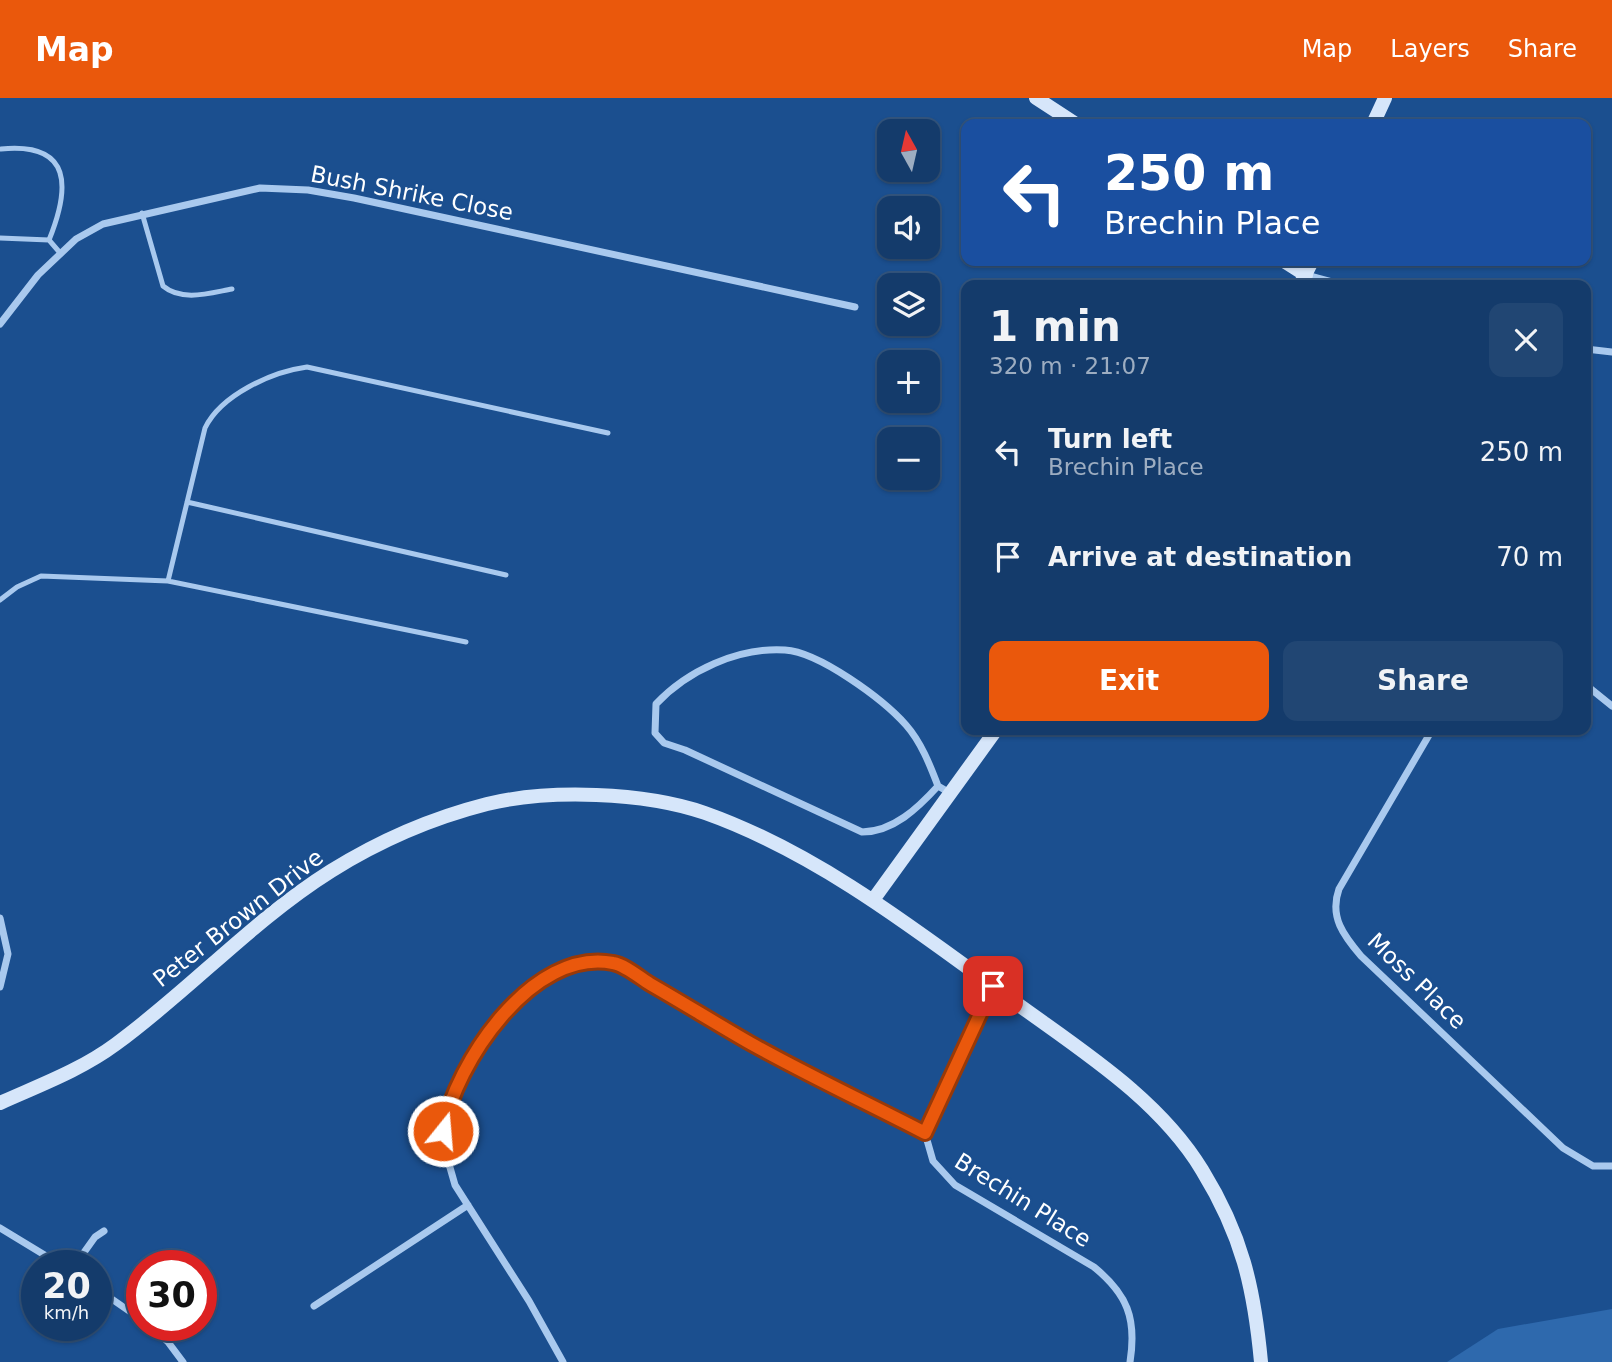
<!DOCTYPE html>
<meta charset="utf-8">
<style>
body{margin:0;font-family:"DejaVu Sans",sans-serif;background:#214673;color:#f1f3f6;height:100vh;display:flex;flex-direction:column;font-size:26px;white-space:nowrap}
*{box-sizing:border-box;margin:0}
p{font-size:23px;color:#9dadc1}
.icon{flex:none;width:38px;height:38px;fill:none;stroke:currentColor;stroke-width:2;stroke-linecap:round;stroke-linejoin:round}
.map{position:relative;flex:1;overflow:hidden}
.sheet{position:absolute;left:961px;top:182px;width:630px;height:455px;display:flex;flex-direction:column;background:#143b6b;border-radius:14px;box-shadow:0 2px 5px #0004,0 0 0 2px #33557e}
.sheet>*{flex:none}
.top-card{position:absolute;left:961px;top:21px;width:630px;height:147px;border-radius:14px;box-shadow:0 2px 5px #0004,0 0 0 2px #33557e;background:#1a4fa0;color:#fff;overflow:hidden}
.needle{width:46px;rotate:352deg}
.tools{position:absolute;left:877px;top:21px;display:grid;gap:14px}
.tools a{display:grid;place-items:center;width:63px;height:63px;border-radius:14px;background:#143b6b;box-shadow:0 2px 5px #0004,0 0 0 2px #33557e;font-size:35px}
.speed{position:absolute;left:21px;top:1152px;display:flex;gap:14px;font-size:35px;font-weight:700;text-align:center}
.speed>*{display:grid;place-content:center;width:91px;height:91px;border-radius:50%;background:#143b6b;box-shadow:0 2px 5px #0004,0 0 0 2px #33557e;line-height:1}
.speed small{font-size:18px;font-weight:400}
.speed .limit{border:10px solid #d22;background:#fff;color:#111}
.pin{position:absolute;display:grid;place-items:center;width:60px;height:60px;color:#fff;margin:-30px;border-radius:14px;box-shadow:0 4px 10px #0006}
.me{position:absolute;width:77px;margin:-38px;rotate:17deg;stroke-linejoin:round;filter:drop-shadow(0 0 5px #0008)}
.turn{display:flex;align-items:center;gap:24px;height:147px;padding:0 28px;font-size:32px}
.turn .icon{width:91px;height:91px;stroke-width:2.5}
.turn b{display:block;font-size:49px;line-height:60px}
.round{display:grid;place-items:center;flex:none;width:74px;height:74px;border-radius:14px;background:#214673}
.headline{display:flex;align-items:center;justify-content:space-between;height:119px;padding:0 28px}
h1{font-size:42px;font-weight:700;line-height:52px}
.primary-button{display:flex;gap:14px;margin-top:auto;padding:14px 28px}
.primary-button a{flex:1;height:80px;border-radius:14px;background:#ea580c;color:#fff;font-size:28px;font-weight:700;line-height:80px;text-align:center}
.primary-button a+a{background:#214673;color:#f1f3f6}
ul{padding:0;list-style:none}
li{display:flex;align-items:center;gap:21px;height:105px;padding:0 28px}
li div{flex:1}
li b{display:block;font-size:26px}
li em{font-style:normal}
header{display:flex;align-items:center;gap:42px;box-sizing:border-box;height:98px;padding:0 35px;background:#ea580c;color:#fff}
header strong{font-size:33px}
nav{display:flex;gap:38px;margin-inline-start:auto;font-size:24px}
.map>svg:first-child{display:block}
</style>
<header>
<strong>Map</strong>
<nav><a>Map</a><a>Layers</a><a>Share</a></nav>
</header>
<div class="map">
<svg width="1612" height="1264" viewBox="0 0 1612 1264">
<rect width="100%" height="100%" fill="#1b4f8f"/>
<!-- green -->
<path fill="#2e69ad" d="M1612,1211v53h-165l51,-33z"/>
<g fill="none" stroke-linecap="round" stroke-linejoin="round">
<!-- lane -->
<path stroke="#a9c9ee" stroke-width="5" d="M1,51c72,-7 69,39 48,91
M142,115l21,73c19,16 47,7 69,3
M0,140l49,2 12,14
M187,404l319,73
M168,483l37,-153c16,-33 66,-56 102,-61l301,66
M0,502l17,-13 24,-11 127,5 298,61"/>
<!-- street -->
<path stroke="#a9c9ee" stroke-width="7" d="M1306,177l37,10
M0,226l38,-49 38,-36 27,-15 157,-36 48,2 46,8 501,109
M1586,251l26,3
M1586,587l26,21
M1432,632l-93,159c-10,28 5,47 22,67l202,192 30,18h19
M938,688c-20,22 -45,46 -76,46l-177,-82 -21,-7 -9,-10 1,-29c31,-33 82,-57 129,-54 34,2 98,49 121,75 15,17 24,40 32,61l12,7
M0,820l8,36 -8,33
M993,889l-68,146 8,28 22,24 139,82c33,27 43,51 36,95
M0,1130l61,37
M75,1167l20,-28 9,-6
M96,1190l46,32
M314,1208l154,-101
M149,1227l19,17 15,20
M563,1264l-34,-61 -74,-116 -10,-35 -2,-19 4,-21 43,-81 54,-52 41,-14h29l137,80 174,90"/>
<!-- secondary -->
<path stroke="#d6e6fa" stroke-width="14" d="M1036,0l40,26
M1373,26l12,-26
M1284,163l22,14
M1300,187l12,-24
M873,802l123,-170
M0,1005c40,-18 81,-33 116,-59 74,-54 137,-124 215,-173 48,-30 101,-53 156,-67 62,-15 157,-12 218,9 113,40 215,120 311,190 66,48 143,96 186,167 40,65 52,117 59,192"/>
</g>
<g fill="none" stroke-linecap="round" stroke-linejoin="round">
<!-- route casing -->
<g stroke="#983908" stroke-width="18">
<path id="route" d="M443,1033c12,-68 90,-184 170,-168 12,2 26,14 37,21 33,19 67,40 100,59 57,32 117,60 175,90l68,-147"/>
</g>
<!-- route -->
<use href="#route" stroke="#ea580c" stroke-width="12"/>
</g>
<g text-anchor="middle" stroke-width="5" stroke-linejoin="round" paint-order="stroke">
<!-- street labels -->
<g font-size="23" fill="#fff" stroke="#1b4f8f">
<text transform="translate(412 95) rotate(11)" y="8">Bush Shrike Close</text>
<text transform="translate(238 820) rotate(-38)" y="8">Peter Brown Drive</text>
<text transform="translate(1417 883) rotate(44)" y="8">Moss Place</text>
<text transform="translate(1023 1102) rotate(32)" y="8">Brechin Place</text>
</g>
</g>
</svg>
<div class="tools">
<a><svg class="needle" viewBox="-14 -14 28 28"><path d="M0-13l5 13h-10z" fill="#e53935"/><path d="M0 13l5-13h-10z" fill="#9dadc1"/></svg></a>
<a><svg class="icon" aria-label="sound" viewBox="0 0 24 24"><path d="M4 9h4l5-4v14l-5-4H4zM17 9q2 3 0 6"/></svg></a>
<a><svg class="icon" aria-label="layers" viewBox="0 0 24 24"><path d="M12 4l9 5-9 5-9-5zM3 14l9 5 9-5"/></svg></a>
<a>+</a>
<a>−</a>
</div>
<div class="speed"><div>20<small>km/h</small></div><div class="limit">30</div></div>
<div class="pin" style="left:993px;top:888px;background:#d93025"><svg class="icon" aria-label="arrive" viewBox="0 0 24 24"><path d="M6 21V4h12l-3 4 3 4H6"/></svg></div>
<svg class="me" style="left:443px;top:1033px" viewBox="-20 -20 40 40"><circle r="17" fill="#ea580c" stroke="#fff" stroke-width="3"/><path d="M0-11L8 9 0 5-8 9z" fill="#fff"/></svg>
<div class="top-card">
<div class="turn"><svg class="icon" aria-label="left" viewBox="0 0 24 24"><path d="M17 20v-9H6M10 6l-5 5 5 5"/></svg><div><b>250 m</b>Brechin Place</div></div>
</div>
<section class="sheet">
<div class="headline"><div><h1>1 min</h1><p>320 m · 21:07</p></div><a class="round"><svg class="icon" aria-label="close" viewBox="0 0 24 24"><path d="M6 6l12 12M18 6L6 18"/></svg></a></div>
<ul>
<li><svg class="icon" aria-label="left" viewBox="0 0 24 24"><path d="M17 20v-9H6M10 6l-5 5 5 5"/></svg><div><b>Turn left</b><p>Brechin Place</p></div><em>250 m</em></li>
<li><svg class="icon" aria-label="arrive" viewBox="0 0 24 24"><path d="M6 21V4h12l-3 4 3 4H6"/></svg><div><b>Arrive at destination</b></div><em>70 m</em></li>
</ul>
<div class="primary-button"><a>Exit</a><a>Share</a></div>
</section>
</div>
